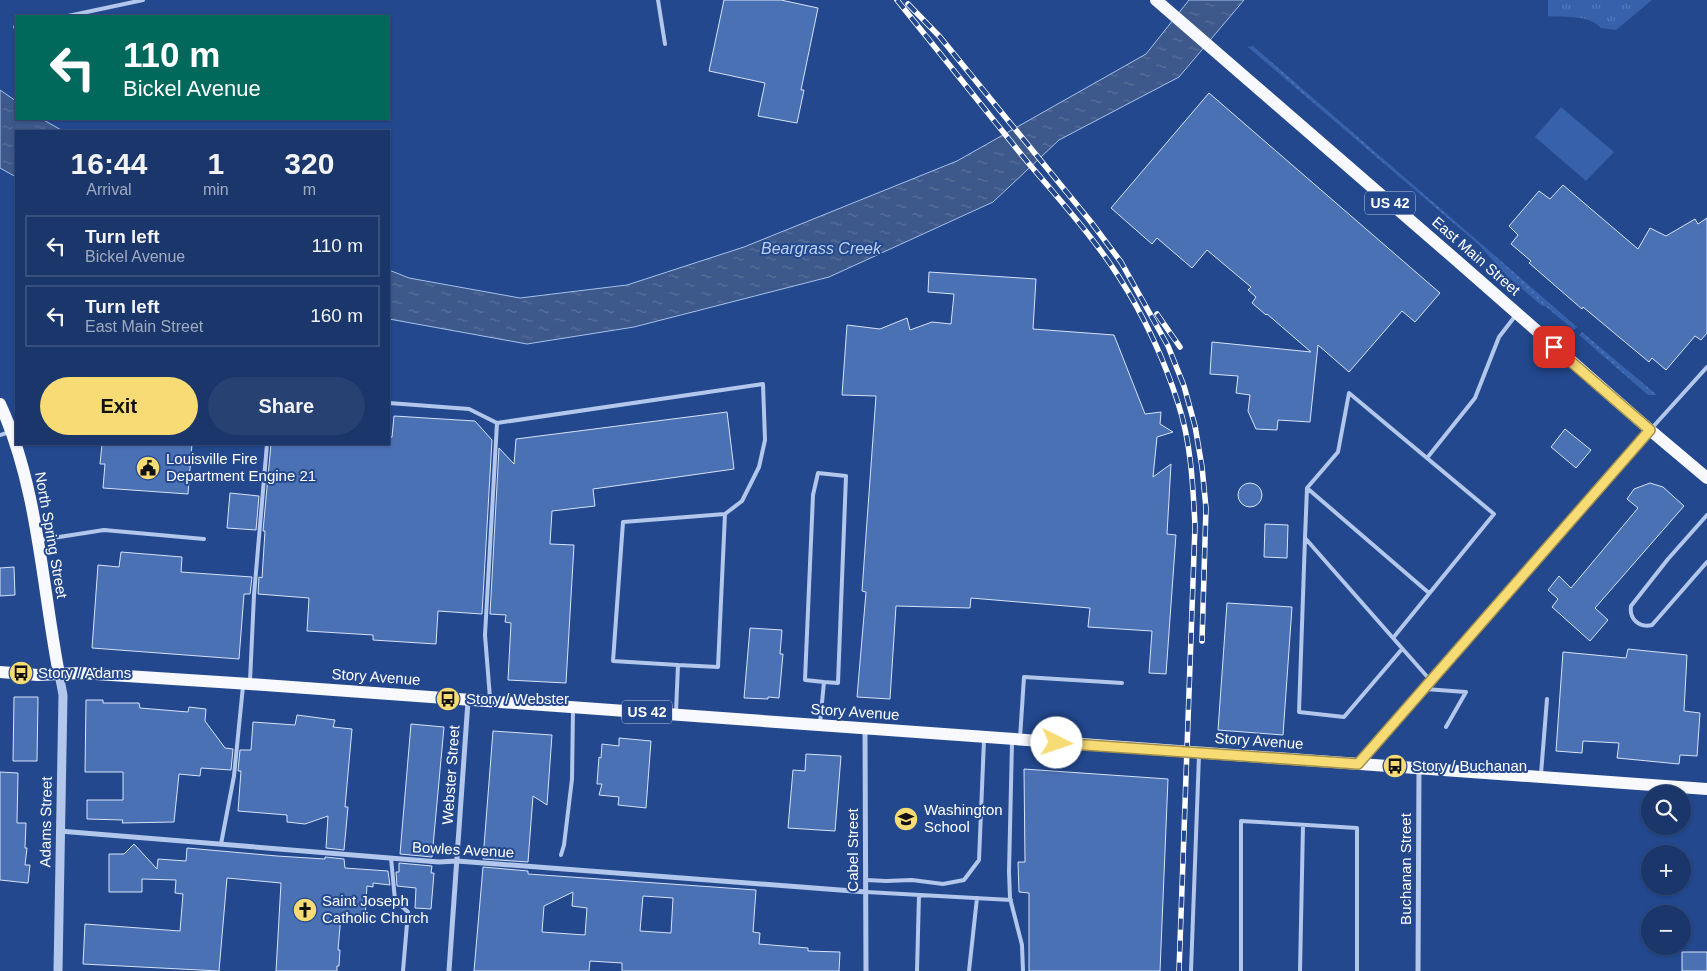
<!DOCTYPE html>
<meta charset="utf-8">
<style>
body{margin:0;font-family:Arial,sans-serif;background:#274172;color:#f1f3f6;height:100vh;display:flex;flex-direction:column;font-size:19px;white-space:nowrap}
*{box-sizing:border-box;margin:0}
p{font-size:16px;color:#9fabc1}
.icon{flex:none;width:28px;height:28px;fill:none;stroke:currentColor;stroke-width:2;stroke-linecap:round;stroke-linejoin:round}
.map{position:relative;flex:1;overflow:hidden}
.sheet{position:absolute;left:15px;top:130px;width:375px;height:315px;display:flex;flex-direction:column;background:#1a366a;border-radius:0px;box-shadow:0 1px 4px #0004,0 0 0 1px #38507e}
.sheet>*{flex:none}
.guide{position:absolute;left:15px;top:15px;width:375px;height:105px;border-radius:0px;box-shadow:0 1px 4px #0004,0 0 0 1px #38507e;background:#00695c;color:#fff;overflow:hidden}
.fabs{position:absolute;left:1641px;top:785px;display:grid;gap:10px}
.fabs a{display:grid;place-items:center;width:50px;height:50px;border-radius:50%;background:#1a366a;box-shadow:0 1px 4px #0004,0 0 0 1px #38507e;font-size:25px}
.pin{position:absolute;display:grid;place-items:center;width:42px;height:42px;color:#fff;margin:-21px;border-radius:10px;box-shadow:0 2px 8px #0006}
.me{position:absolute;width:55px;margin:-28px;rotate:94deg;stroke-linejoin:round;filter:drop-shadow(0 0 4px #0008)}
.turn{display:flex;align-items:center;gap:18px;height:105px;padding:0 25px;font-size:22px}
.turn .icon{width:65px;height:65px;stroke-width:2.5}
.turn b{display:block;font-size:35px;line-height:42px}
.eta{display:flex;justify-content:space-evenly;align-items:center;height:85px;text-align:center}
.eta b{font-size:30px;font-weight:700;line-height:35px}
.action{display:flex;gap:10px;margin-top:auto;padding:10px 25px}
.action a{flex:1;height:58px;border-radius:30px;background:#f7dc75;color:#111;font-size:20px;font-weight:700;line-height:58px;text-align:center}
.action a+a{background:#274172;color:#f1f3f6}
ul{padding:0;list-style:none}
li{display:flex;align-items:center;gap:15px;height:62px;margin:0 10px 8px;padding:0 15px;border:2px solid #38507e;border-radius:0px}
li div{flex:1}
li b{display:block;font-size:19px}
li em{font-style:normal}
.map>svg:first-child{display:block}
</style>
<div class="map">
<svg width="1707" height="971" viewBox="0 0 1707 971">
<defs>
<pattern id="grass-dots" width="8" height="8" patternUnits="userSpaceOnUse" patternTransform="scale(1.25)"><rect width="8" height="8" fill="#3761ab"/><path d="M2 2h.1M6 6h.1" fill="none" stroke="#5579b8" stroke-width="1.8" stroke-linecap="round"/></pattern>
<pattern id="park-tufts" width="24" height="20" patternUnits="userSpaceOnUse" patternTransform="scale(1.25)"><rect width="24" height="20" fill="#3761ab"/><path d="M3 7l-1-3M5 7V3M7 7l1-3M15 17l-1-3M17 17v-4M19 17l1-3" fill="none" stroke="#5579b8"/></pattern>
<pattern id="water-ripples" width="26" height="14" patternUnits="userSpaceOnUse" patternTransform="scale(1.25)"><rect width="26" height="14" fill="#3d588a"/><path d="M2 4q2-2 4 0t4 0M15 11q2-2 4 0t4 0" fill="none" stroke="#5a719c"/></pattern>
</defs>
<rect width="100%" height="100%" fill="#23488e"/>
<!-- grass -->
<path fill="url(#grass-dots)" d="M1253,46l324,281 -3,3 -29,-24h-3l-35,-30 -28,-31 -231,-198z
M1582,332l75,63h-9l-69,-60z"/>
<!-- park -->
<path fill="url(#park-tufts)" d="M1548,0h104l-36,30 -15,-2c-13,-14 -35,-10 -53,-12z"/>
<!-- pitch -->
<path fill="#3761ab" d="M1561,107l53,45 -28,29 -51,-44z"/>
<!-- water -->
<path fill="url(#water-ripples)" stroke="#a6c1ec" d="M1189,0h55l-65,77 -120,63 -66,62 -164,75 -195,50 -107,17 -138,-25v-49l20,8 111,20 107,-13 117,-38 213,-86 189,-107z
M0,90l16,11v18h26l21,12h-47v46l-16,-9z"/>
<!-- building -->
<path fill="#4b71b5" stroke="#d7e3f9" fill-rule="evenodd" d="M724,0h57l37,8 -17,82h3l-7,33 -39,-7 7,-33 -56,-12z
M1209,93l231,200 -25,29 -13,-11 -53,61 -31,-27 -8,77 -32,-2 -1,10 -21,-1 -8,-18 2,-16 -14,-2 2,-17 -28,-2 2,-32 99,10 -44,-38 -1,1 -14,-12 4,-6 -8,-7 3,-3 -44,-37 -15,18 -35,-30 -5,6 -41,-36z
M1563,185l75,64 12,-21 16,8 29,-17 3,5 9,-6v115l-6,7 -6,-4 -29,34 -14,-12 -3,4 -66,-55 -1,2 -53,-46 2,-2 -20,-17 7,-9 -9,-9 30,-35 11,8z
M929,272l107,7 -3,50 81,6 31,79 16,-2 -1,12 13,8 -16,5 -4,40 18,-13 -4,70 9,1 -10,139 -17,-1 3,-42 -64,-4 2,-19 -119,-10 -1,10 -74,-2 -6,93 -33,-2 9,-105 -4,-1 14,-195 -34,-1 5,-70 33,4 27,-11 3,12 22,-8 19,2 3,-30 -26,-2z
M727,412l7,57 -141,20 2,17 -43,5 -2,33 24,1 -8,138 -58,-3 3,-57 -6,-1 1,-7 -16,-1 9,-166 15,16 2,-25z
M394,416l81,5 17,19 -10,174 -44,-3 -2,33 -63,-4v-5l-66,-4 2,-33 -51,-4 1,-17 3,1 3,-47h-2l8,-87h118v-7h3z
M1565,429l26,21 -15,18 -25,-21z
M102,444h90l-4,50 -85,-6 2,-24h-5z
M1238 495a12 12 0 1 1 24 0a12 12 0 1 1-24 0Z
M1650,483l13,4 21,19 -89,102 13,12 -18,21 -38,-34 6,-8 -10,-9 11,-14 12,12 67,-80 -11,-9 7,-10z
M230,493l29,3 -3,34 -29,-2z
M1265,524l23,1 -1,33 -23,-1z
M121,552l61,5 -1,15 71,5 -2,17h-6l-5,65 -147,-11 6,-83 21,2z
M14,567l1,28 -15,1v-28z
M1227,603l65,4 -9,128 -65,-5z
M750,628l32,2 -2,24h3l-4,44 -11,-1v2l-24,-1z
M1628,649l59,6 -3,56 16,2 -3,43 -17,-1 -1,9 -62,-6 2,-15 -36,-2 -1,12 -26,-2 7,-99 63,6z
M14,697h24l-1,64h-24z
M86,700h17v3h36l1,5 48,4 1,-5 17,2 -1,12 20,27 8,1 -2,21 -30,-2 -1,8 -21,-2 -5,48 -52,1 1,-3 -36,-1v-19h36v-28h-38z
M297,715l38,5 -2,7 19,2 -7,78h3l-4,43 -18,-2 2,-32 -23,8 -18,-2v-7l-49,-4 3,-40h-3l2,-21h11l2,-28 42,3z
M411,724l33,3 -12,130 -32,-3z
M493,731l59,4 -5,70 -14,-9 -5,66 -45,-3z
M619,738l32,3 -5,67 -28,-3 1,-8 -20,-2 3,-11h-5l2,-27 2,1 1,-14 17,2z
M806,754l35,2 -6,75 -47,-3 5,-58 12,1z
M1024,769l144,10 -8,192h-131v-78l-10,-1 -1,-30h7z
M0,772l18,1 -1,50h9l-1,25h2l-2,17h5l-2,18 -28,-3z
M134,844l23,25 1,-10 28,2 1,-13 90,8 48,3v-2l19,2 1,9 43,3 2,14 -17,-2v4l-6,-1 -2,31 -24,-2 -3,35h2l-1,16h-2v5h-61l5,-88 -54,-5 -8,93 -136,-7 2,-40 95,7 3,-37 -8,-1 1,-13 -34,-1v13h-33v-38h15z
M399,863l33,3 -1,7h3l-3,36 -16,-1 1,-20 -19,-2 -1,-14h3z
M483,867l45,4v3l228,16 -3,42 7,1 -1,11 49,4v3l32,1 -1,19h-217v-8l-32,-2 -1,10h-115zM573,892l-1,14 15,2 -2,27 -43,-3 2,-26zM643,896l30,2 -2,35 -31,-2z
M1682,952h25v19h-25z"/>
<g fill="none" stroke-linecap="round" stroke-linejoin="round">
<!-- service -->
<path stroke="#b2c7eb" stroke-width="4" d="M658,0l7,44
M68,16l75,-16
M15,27h1
M389,403l80,6 28,14 266,-39 2,56 -6,27 -17,34 -17,13
M1651,429l56,-62
M0,435l10,-3
M1427,458l48,-60 24,-61 17,-22
M1307,488l122,105
M1707,515l-39,44 -37,47c-2,13 8,22 21,19l55,-63
M1305,538l2,-50 31,-36 11,-59 145,121 -101,124 38,43
M40,540l64,-10 100,9
M1393,638l-88,-100 -6,174 45,5 58,-68
M250,681l4,-86 13,-151
M1425,689l41,3 -20,35
M490,698l-5,-63 12,-212
M676,712l2,-47 40,2 7,-153 -102,8 -10,139 65,4
M820,723l4,-41 -19,-2 8,-185 5,-22 28,3 -8,207 -14,-1
M1020,738l4,-61 98,6
M1012,742l-3,130 1,26 12,47 1,26
M1541,774l6,-75
M221,844l13,-68 9,-90
M561,855l3,-10 8,-66 1,-69
M391,858l4,42 13,12 -5,59
M866,880l20,1 26,-1 31,4 21,-4 15,-20 5,-120
M866,892l145,8
M917,971l2,-76
M969,971l8,-73
M1191,971l8,-216
M1241,971v-150l116,7v143
M1300,971l3,-146"/>
<!-- minor -->
<path stroke="#b2c7eb" stroke-width="5" d="M865,730l1,241
M1361,762l289,-331
M59,831l380,31 18,-1 409,31
M449,971l19,-270
M1418,971l1,-203"/>
<!-- tertiary -->
<path stroke="#b2c7eb" stroke-width="9" d="M58,971l5,-276 -4,-21"/>
<!-- primary -->
<path stroke="#f7f9ff" stroke-width="12" d="M1156,0l299,259 195,171 57,48
M0,404c38,82 42,182 59,270
M0,672l38,3 42,-2 170,11 1457,105"/>
<!-- rail casing -->
<g stroke="#fff" stroke-width="5.5">
<path id="rail" d="M897,0c43,53 85,106 128,159 32,38 67,76 94,118 25,39 45,82 59,126 13,39 15,82 17,123l-16,445
M908,4l32,33 151,185 30,40 47,84 16,40 11,40 7,41 4,41 -4,133
M1157,314l23,33"/>
</g>
<!-- rail -->
<use href="#rail" stroke="#23488e" stroke-width="4" stroke-dasharray="11" stroke-linecap="butt"/>
</g>
<g fill="none" stroke-linecap="round" stroke-linejoin="round">
<!-- route casing -->
<g stroke="#a18f4c" stroke-width="12">
<path id="route" d="M1057,743l301,21 292,-334 -96,-83"/>
</g>
<!-- route -->
<use href="#route" stroke="#f7dc75" stroke-width="9"/>
</g>
<!-- icons -->
<defs>
<g id="civic-disc" transform="scale(1.25)"><circle r="9.5" fill="#f7dc75" stroke="#23488e"/><path d="M-.6-6.5H3V-4.5H.6V-3L4-1V1h2V6H-6V1h2V-1L-.6-3ZM-1.2 2.5V6h2.4V2.5Z" fill="#111"/></g>
<g id="bus-disc" transform="scale(1.25)"><circle r="9.5" fill="#f7dc75" stroke="#23488e"/><path d="M-5-6H5V4H4V6H2V4H-2V6H-4V4H-5ZM-3.5-4V0h7V-4ZM-3.5 1.2v1.5H-2V1.2ZM2 1.2v1.5H3.5V1.2Z" fill="#111"/></g>
<g id="school-disc" transform="scale(1.25)"><circle r="9.5" fill="#f7dc75" stroke="#23488e"/><path d="M0-5L7-2L0 1L-7-2ZM-4 1L0 2.5L4 1V4Q0 6-4 4Z" fill="#111"/></g>
<g id="church-disc" transform="scale(1.25)"><circle r="9.5" fill="#f7dc75" stroke="#23488e"/><path d="M-1.2-6h2.4v3.5h3.3v2.4h-3.3V6h-2.4V-.1h-3.3v-2.4h3.3Z" fill="#111"/></g>
</defs>
<g fill-rule="evenodd">
<use href="#civic-disc" x="148" y="468"/>
<use href="#bus-disc" x="21" y="673"/>
<use href="#bus-disc" x="448" y="699"/>
<use href="#bus-disc" x="1395" y="766"/>
<use href="#school-disc" x="906" y="819"/>
<use href="#church-disc" x="305" y="910"/>
</g>
<g text-anchor="middle" stroke-width="4" stroke-linejoin="round" paint-order="stroke">
<!-- shield labels -->
<g fill="#23488e" stroke="#bdc8dd" stroke-width="1">
<rect x="1365" y="191.5" width="50" height="23" rx="4"/>
<rect x="622" y="700.5" width="50" height="23" rx="4"/>
</g>
<g font-size="14" font-weight="bold" fill="#fff">
<text x="1390" y="208">US 42</text>
<text x="647" y="717">US 42</text>
</g>
<!-- street labels -->
<g font-size="15" fill="#fff" stroke="#23488e">
<text transform="translate(1476 256) rotate(41)" y="5">East Main Street</text>
<text transform="translate(51 535) rotate(80)" y="5">North Spring Street</text>
<text transform="translate(376 677) rotate(4)" y="5">Story Avenue</text>
<text transform="translate(855 712) rotate(4)" y="5">Story Avenue</text>
<text transform="translate(1259 741) rotate(4)" y="5">Story Avenue</text>
<text transform="translate(451 775) rotate(-86)" y="5">Webster Street</text>
<text transform="translate(46 822) rotate(-89)" y="5">Adams Street</text>
<text transform="translate(463 850) rotate(3)" y="5">Bowles Avenue</text>
<text transform="translate(853 850) rotate(-90)" y="5">Cabel Street</text>
<text transform="translate(1406 869) rotate(-90)" y="5">Buchanan Street</text>
</g>
<!-- poi labels -->
<g font-size="15" fill="#fff" stroke="#23488e" text-anchor="start">
<text x="166" y="464">Louisville Fire<tspan x="166" dy="17">Department Engine 21</tspan></text>
<text x="38" y="678">Story / Adams</text>
<text x="466" y="704">Story / Webster</text>
<text x="1412" y="771">Story / Buchanan</text>
<text x="924" y="815">Washington<tspan x="924" dy="17">School</tspan></text>
<text x="322" y="906">Saint Joseph<tspan x="322" dy="17">Catholic Church</tspan></text>
</g>
<!-- water labels -->
<g font-size="16" font-style="italic" fill="#bed2f2" stroke="#23488e">
<text x="821" y="254">Beargrass Creek</text>
</g>
</g>
</svg>
<div class="fabs">
<a><svg class="icon" aria-label="search" viewBox="0 0 24 24"><circle cx="10" cy="10" r="6"/><path d="M15 15l6 6"/></svg></a>
<a>+</a>
<a>−</a>
</div>
<div class="pin" style="left:1554px;top:347px;background:#d93025"><svg class="icon" aria-label="arrive" viewBox="0 0 24 24"><path d="M6 21V4h12l-3 4 3 4H6"/></svg></div>
<svg class="me" style="left:1057px;top:743px" viewBox="-20 -20 40 40"><circle r="19" fill="#fff"/><path d="M0-13L10 11 0 6-10 11z" fill="#f7dc75"/></svg>
<div class="guide">
<div class="turn"><svg class="icon" aria-label="left" viewBox="0 0 24 24"><path d="M17 20v-9H6M10 6l-5 5 5 5"/></svg><div><b>110 m</b>Bickel Avenue</div></div>
</div>
<section class="sheet">
<div class="eta">
<div><b>16:44</b><p>Arrival</p></div>
<div><b>1</b><p>min</p></div>
<div><b>320</b><p>m</p></div>
</div>
<ul>
<li><svg class="icon" aria-label="left" viewBox="0 0 24 24"><path d="M17 20v-9H6M10 6l-5 5 5 5"/></svg><div><b>Turn left</b><p>Bickel Avenue</p></div><em>110 m</em></li>
<li><svg class="icon" aria-label="left" viewBox="0 0 24 24"><path d="M17 20v-9H6M10 6l-5 5 5 5"/></svg><div><b>Turn left</b><p>East Main Street</p></div><em>160 m</em></li>
</ul>
<div class="action"><a>Exit</a><a>Share</a></div>
</section>
</div>
